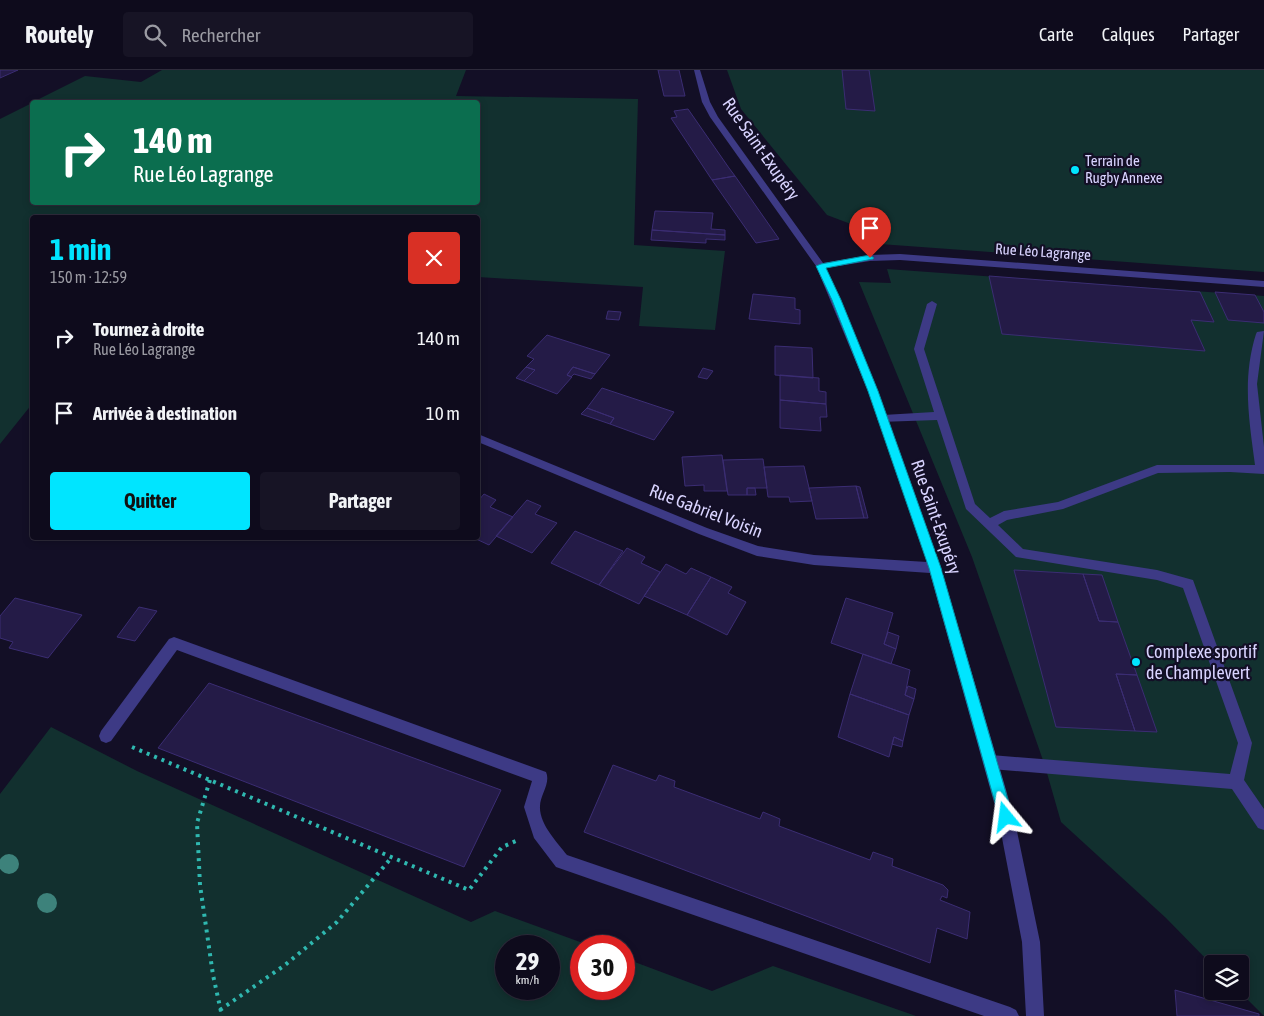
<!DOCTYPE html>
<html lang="fr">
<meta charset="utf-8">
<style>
body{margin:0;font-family:"Asap Condensed",sans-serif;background:#171425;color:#f1f3f6;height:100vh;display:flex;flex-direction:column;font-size:19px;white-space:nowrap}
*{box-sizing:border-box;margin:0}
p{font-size:16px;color:#9b9ba3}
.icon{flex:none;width:28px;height:28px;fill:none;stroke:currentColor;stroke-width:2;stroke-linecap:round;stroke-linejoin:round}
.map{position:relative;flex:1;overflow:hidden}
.sheet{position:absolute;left:30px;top:145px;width:450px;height:325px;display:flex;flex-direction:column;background:#0e0b1c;border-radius:5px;box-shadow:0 2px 8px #0003,0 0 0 1px #2e2b3b}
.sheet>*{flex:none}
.guide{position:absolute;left:30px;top:30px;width:450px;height:105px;border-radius:5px;box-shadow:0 2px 8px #0003,0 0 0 1px #2e2b3b;background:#0b6e4f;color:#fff;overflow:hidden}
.tools{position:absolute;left:1204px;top:885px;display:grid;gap:10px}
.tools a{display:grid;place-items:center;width:45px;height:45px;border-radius:5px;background:#0e0b1c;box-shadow:0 2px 8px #0003,0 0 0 1px #2e2b3b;font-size:25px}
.speed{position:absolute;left:495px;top:865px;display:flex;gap:10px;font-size:25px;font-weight:700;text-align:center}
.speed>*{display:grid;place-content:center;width:65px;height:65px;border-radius:50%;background:#0e0b1c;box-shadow:0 2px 8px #0003,0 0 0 1px #2e2b3b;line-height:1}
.speed small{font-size:12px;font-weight:400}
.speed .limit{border:8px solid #d22;background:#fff;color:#111}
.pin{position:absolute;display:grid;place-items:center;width:42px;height:42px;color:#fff;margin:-51px -21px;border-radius:50% 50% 50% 0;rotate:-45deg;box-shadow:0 0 5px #0007}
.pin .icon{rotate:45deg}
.me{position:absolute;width:55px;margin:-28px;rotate:344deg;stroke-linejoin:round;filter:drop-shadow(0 0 4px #0008)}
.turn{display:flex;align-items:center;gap:18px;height:105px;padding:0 20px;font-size:22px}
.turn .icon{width:65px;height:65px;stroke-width:2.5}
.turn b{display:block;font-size:35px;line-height:42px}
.round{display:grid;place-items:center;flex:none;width:52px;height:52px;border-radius:5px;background:#171425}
.overview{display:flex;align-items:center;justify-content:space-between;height:85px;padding:0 20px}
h1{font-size:30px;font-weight:700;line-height:38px;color:#00e5ff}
.action{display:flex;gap:10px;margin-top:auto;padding:10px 20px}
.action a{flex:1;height:58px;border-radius:5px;background:#00e5ff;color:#111;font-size:20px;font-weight:700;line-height:58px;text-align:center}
.action a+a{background:#171425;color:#f1f3f6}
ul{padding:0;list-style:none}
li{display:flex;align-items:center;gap:15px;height:75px;padding:0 20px}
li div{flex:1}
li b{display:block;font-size:19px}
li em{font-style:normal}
header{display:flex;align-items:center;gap:30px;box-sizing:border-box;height:70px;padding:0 25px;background:#0e0b1c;border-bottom:1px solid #2e2b3b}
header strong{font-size:24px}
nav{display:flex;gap:28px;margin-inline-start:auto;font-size:18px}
.search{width:350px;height:45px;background:#171425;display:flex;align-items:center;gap:12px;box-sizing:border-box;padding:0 18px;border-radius:5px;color:#9b9ba3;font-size:19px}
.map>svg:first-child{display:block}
</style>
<header>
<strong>Routely</strong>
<div class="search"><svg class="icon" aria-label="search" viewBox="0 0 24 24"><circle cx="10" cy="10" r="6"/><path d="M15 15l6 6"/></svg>Rechercher</div>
<nav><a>Carte</a><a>Calques</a><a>Partager</a></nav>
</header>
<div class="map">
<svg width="1264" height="946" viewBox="0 0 1264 946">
<rect width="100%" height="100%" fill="#130f26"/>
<!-- green -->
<path fill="#12302f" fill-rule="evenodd" d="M162,0h304l-10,26 182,3 -4,146 91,6 -10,79 -76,-4 4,-39 -165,-10v-59h-446v186l-32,40v-325l32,-16v99h446v-100h-445l52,-26 56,6z
M727,0h537v202l-398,-29 -2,-14 -37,-14 -86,-106z
M887,199l377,27v720l-25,-25 1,-27 -28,1 -46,-47 -105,-96 -16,-56 -73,-209 -113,-275 32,1z
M51,657l86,44 334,151 24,-11 96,35h-10v43h43v-31l88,33 61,-25 143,50h-916v-222zM506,876h43v43h-43z"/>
<!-- building -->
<path fill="#241b47" stroke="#3b2d73" d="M0,0h18l-18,8z
M658,0h21l6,26h-21z
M842,0h27l6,41 -29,-2z
M688,39l41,59 6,8 -23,4 -41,-62 6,-1 -3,-6z
M735,106l44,63 -23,4 -44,-63z
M655,141l58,2 -2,16 14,1v5l-73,-5z
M652,160l73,5v5l-19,-1v4l-55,-3z
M989,206l211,16 14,30 -23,-2 14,31 -203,-17z
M1215,222l40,3 9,17v11l-36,-3z
M753,224l42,4v11l5,1v14l-51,-5z
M608,241l13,1 -2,8 -13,-1z
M547,265l63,20 -15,19 -22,-7 -6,8 5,2 -15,17 -33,-13 11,-11 -9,-3 8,-8 -7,-3z
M775,276l37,2 1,30 -38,-3z
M526,297l9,3 -11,11 -8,-3z
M573,297l22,7 -4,5 -17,-5 -3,3 -4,-2z
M703,298l10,3 -6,8 -9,-2z
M780,305l39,3v13l7,1v12l-46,-4z
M602,318l72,24 -20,28 -44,-16 4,-6 -27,-10z
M780,330l46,4 1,13h-7l1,14 -41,-3z
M587,338l27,10 -4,6 -29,-10z
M722,385l5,36h-23v-6l-19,1 -3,-29z
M763,389l4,29h-20v7h-19l-5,-35z
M804,396l8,35 -22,1 -1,-5h-21l-4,-30z
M856,416l4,1 8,31h-4z
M856,416l8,32 -48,1 -7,-31z
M747,418h8l1,7h-9z
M484,424l12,6 -6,7 23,10 -24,28 -15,-7h4v-37z
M527,430l14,6 -6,8 22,9 -25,30 -36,-17z
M575,461l48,20 -24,34 -48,-22z
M627,478l18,9 -4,6 19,9 -21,32 -40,-19z
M666,494l20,10 5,-6 20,9 -24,38 -43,-19z
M1014,500l69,4 16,47 19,1 19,53 -21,-1 19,57 -79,-4z
M1083,504l19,1 16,47 -19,-1z
M711,507l21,10 -4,6 18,9 -19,33 -40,-20z
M15,528l67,17 -34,43 -39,-10 4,-6 -13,-4v-22z
M846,528l47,15 -9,31 12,5 -5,15 -60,-21z
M139,537l18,4 -22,30 -18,-4z
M888,562l11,4 -3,13 -12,-5z
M863,584l47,16 -5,25 9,4 -5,16 -59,-21z
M1116,604l21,1 20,57 -22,-1z
M209,613l292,107 -37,77 -306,-119z
M908,616l8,3 -2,10 -9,-4z
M850,624l59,21 -6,26 -9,-4 -5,20 -51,-20z
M894,667l9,4 -1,6 -10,-3z
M613,695l43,16 3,-6 16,6 -1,6 86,32 3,-7 17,7 -1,7 91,34 3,-8 20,7 -1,7 51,19 5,5 -1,8 -5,-2 -2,4 30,12 -3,27 -30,-11 -7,35 -346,-131z
M1175,920l84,24v2h-82z"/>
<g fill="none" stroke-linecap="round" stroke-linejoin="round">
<!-- path -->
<path stroke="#2fb8b0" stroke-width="4" stroke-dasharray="3 5" stroke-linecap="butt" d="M132,677l337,143 33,-43 14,-6
M210,710l-13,43 3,62 13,90 9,41
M220,940l65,-45 52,-43 55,-65"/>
<!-- lane -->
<path fill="#3d3a85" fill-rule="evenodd" d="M932,231l5,3 -13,45 51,155 15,14 14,-7 54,-9 99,-37h98c-6,-45 -13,-87 1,-131l1,-2 7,-1 -7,53 7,63v27l-34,-2 -72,1 -95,36 -56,11 -9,5 25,24 134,21 36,10 59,163 -8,37 20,29v21l-6,-2 -26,-39 -241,-20 -5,-2 -3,-5 3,-5 5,-2 239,19 8,-31 -55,-155 -26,-8 -141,-23 -50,-48 -29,-89 -58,2 -2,-3 6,-4 51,-3 -20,-63 13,-45z
M174,567l372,135c5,11 -6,23 -6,34 -1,18 17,36 27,49l443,152 6,3 3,6h-35l-428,-149 -22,-29 -10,-31 8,-26 -355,-131 -66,91 -5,2 -5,-2 -2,-5 2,-5 68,-92z"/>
<!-- street -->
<path fill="#3d3a85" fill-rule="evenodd" d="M694,0h6l10,32 8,15 105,146 47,-8 30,-1 364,27v6l-364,-27 -30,1 -44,7 52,123 63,177 73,249 26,125 4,74h-18l-4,-74 -24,-125 -68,-244 -116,-8 -57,-9 -58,-22 -221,-92v-8l229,94 51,18 56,9 113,7 -59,-171 -52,-125 -106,-149 -8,-15z"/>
</g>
<!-- trees -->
<g fill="#3d827b">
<circle cx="9" cy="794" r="10"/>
<circle cx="47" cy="833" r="10"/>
</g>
<!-- route -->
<path fill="#00e5ff" stroke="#0095a6" d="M870,185l4,3 -1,1 -47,9 15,32 37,91 63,177 72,249 -2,5 -5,2 -5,-2 -2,-5 -70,-249 -61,-177 -36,-91 -16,-34 5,-2z"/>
<!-- markers -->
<g fill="#00e5ff" stroke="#130f26" stroke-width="2">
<circle cx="1075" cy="100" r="5"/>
<circle cx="1136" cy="592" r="5"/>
</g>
<g text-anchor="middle" stroke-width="4.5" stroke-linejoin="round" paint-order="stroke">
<!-- far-poi labels -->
<g font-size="15" fill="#d9d4ff" stroke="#130f26" text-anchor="start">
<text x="1085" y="96">Terrain de<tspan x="1085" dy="17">Rugby Annexe</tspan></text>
</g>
<!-- far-street labels -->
<g font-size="15" fill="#d9d4ff" stroke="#130f26">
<text transform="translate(1043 182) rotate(4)" y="5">Rue Léo Lagrange</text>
</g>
<!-- street labels -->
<g font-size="18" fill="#d9d4ff" stroke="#130f26">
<text transform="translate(761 79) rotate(55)" y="6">Rue Saint-Exupéry</text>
<text transform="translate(706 441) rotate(21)" y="6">Rue Gabriel Voisin</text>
<text transform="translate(936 447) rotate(71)" y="6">Rue Saint-Exupéry</text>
</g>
<!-- poi labels -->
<g font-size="18" fill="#d9d4ff" stroke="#130f26" text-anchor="start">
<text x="1146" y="588">Complexe sportif<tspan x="1146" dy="21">de Champlevert</tspan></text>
</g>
</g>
</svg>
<div class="tools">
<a><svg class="icon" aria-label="layers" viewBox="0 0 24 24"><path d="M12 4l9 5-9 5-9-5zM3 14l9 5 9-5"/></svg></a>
</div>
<div class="speed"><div>29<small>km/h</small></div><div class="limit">30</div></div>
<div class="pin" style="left:870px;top:188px;background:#d93025"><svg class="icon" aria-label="arrive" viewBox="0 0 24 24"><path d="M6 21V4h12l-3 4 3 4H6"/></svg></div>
<svg class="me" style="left:1006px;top:747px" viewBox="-20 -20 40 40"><path d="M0-17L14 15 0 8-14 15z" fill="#00e5ff" stroke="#fff" stroke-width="4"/></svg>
<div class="guide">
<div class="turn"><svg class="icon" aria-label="right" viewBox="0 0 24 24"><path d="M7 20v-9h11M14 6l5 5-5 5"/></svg><div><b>140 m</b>Rue Léo Lagrange</div></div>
</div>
<section class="sheet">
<div class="overview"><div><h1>1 min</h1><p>150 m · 12:59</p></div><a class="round" style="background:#d93025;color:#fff"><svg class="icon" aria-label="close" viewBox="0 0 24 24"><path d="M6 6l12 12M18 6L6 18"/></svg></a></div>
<ul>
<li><svg class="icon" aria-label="right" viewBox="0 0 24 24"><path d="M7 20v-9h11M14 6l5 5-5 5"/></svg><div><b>Tournez à droite</b><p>Rue Léo Lagrange</p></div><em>140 m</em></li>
<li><svg class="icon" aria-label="arrive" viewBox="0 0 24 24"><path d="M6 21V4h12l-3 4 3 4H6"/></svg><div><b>Arrivée à destination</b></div><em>10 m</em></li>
</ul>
<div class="action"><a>Quitter</a><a>Partager</a></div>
</section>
</div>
